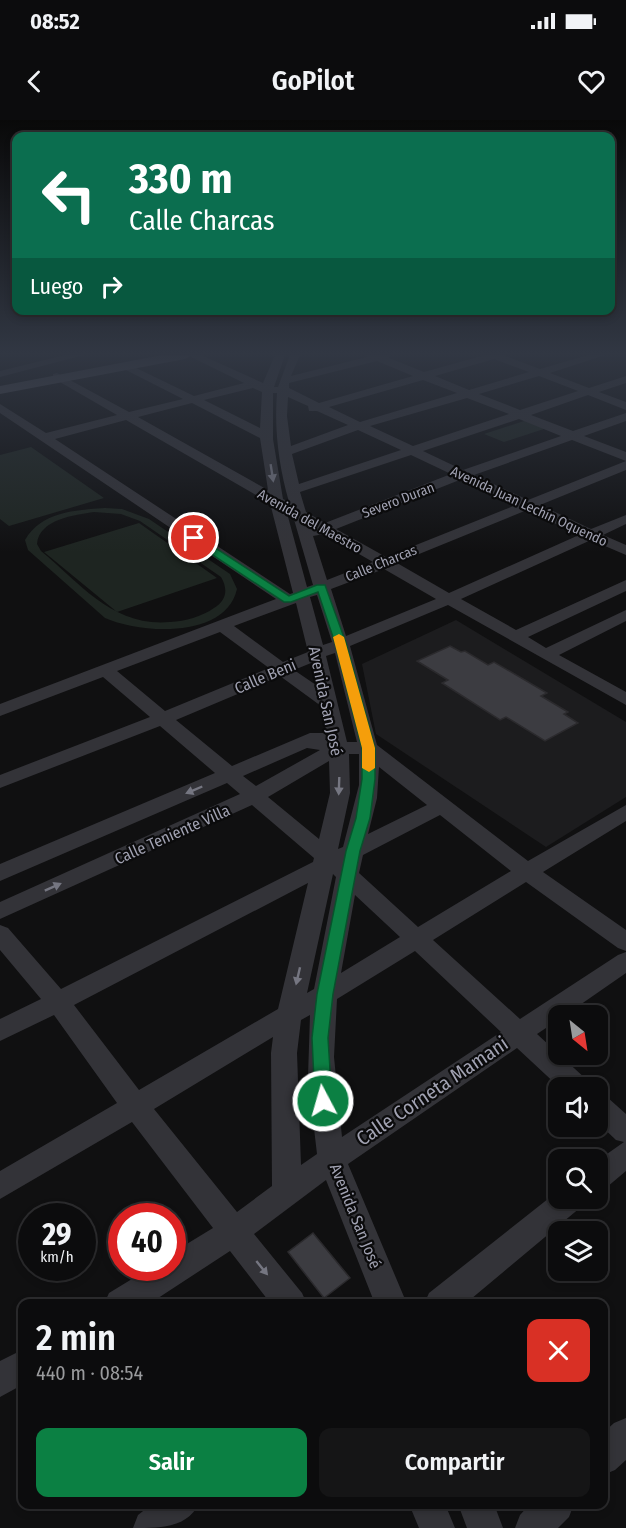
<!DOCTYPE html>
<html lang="es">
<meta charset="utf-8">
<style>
body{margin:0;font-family:"Fira Sans Condensed",sans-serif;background:#151516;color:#f1f3f6;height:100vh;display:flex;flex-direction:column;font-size:22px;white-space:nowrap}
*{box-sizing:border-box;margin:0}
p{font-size:20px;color:#9a9b9d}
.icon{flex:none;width:33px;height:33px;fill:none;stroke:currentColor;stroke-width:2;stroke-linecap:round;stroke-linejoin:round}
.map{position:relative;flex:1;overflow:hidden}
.sheet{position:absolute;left:18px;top:1179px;width:590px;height:210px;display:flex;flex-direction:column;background:#0c0c0d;border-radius:12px;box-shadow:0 3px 9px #0003,0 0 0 2px #2c2c2e}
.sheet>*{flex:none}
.top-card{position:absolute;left:12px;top:12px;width:603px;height:183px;border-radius:12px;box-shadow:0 3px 9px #0003,0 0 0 2px #2c2c2e;background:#0b6e4f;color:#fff;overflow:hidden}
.needle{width:39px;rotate:150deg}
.controls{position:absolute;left:548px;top:885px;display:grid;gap:12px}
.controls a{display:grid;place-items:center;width:60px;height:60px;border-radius:12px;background:#0c0c0d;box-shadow:0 3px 9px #0003,0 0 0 2px #2c2c2e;font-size:30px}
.speed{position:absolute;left:18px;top:1083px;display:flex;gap:12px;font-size:30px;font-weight:700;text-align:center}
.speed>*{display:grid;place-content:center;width:78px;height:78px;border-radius:50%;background:#0c0c0d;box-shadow:0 3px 9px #0003,0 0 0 2px #2c2c2e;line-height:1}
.speed small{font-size:15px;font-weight:400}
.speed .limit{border:9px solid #d22;background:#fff;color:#111}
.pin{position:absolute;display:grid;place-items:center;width:51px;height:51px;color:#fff;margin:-26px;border:3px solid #fff;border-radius:50%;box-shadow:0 2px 6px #0007}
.me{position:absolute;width:66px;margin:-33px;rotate:354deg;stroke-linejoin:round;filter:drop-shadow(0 0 4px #0008)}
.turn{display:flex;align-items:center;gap:21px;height:126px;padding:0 18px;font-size:27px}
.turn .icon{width:78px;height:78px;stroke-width:2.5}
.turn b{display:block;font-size:42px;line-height:51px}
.then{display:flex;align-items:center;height:57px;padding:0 18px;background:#0003;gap:12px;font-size:22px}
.round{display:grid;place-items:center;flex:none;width:63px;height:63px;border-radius:12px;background:#151516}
.overview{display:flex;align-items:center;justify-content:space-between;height:102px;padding:0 18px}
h1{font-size:36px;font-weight:600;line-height:45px}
.cta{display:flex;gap:12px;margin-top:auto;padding:12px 18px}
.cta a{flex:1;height:69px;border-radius:12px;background:#0b8043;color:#fff;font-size:24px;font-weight:600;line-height:69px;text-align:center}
.cta a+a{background:#151516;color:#f1f3f6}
.status{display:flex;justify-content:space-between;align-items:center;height:42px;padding:0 30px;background:#0c0c0d;direction:ltr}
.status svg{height:16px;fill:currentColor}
header{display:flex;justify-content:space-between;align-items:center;height:78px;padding:0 18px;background:#0c0c0d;font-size:27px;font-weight:600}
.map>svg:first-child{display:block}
</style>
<div class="status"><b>08:52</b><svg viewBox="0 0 49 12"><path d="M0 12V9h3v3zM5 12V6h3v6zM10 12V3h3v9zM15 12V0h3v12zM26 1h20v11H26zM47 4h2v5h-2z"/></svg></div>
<header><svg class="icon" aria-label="back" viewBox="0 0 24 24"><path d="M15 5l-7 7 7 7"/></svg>GoPilot<svg class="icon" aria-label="heart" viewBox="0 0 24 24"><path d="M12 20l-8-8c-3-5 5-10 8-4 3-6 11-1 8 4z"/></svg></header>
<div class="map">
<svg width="626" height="1408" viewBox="0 0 626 1408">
<rect width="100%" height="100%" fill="#101011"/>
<!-- built -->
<path fill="#1c1c1e" d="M456,500l170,102v75l-80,50 -170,-113 -14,-70z"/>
<!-- green -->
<path fill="#1e2521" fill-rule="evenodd" d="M527,300l20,8 -43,14 -20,-8z
M31,327l73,51 -95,28 -9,-7v-64z
M105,388l17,1 27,10 81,55 7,15c-11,50 -96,45 -132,29l-77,-68 -3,-10c16,-28 50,-30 80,-32zM94,392l27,2 19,7 81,56c7,12 6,23 -7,31 -13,9 -28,13 -44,14 -57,5 -88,-37 -129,-71l-4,-7c2,-25 38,-29 57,-32z
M139,403l78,55 -100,34 -73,-60z"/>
<!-- building -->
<path fill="#3c3c41" stroke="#2b2a2d" stroke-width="1.5" d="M450,526l11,6 4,-1 23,14 6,-3 53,31 -6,3 27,16 -4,2 14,9 -33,18 -39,-24 -6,3 -58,-37 6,-3 -31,-19z
M313,1113l37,45 -26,20 -36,-46z"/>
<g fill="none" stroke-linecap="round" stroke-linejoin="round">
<!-- minor -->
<path fill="#333338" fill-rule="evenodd" d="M65,235h19l-84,22v-6z
M187,235h14l62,28 12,-28h10l-11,32h4l12,-32h10l-9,21 76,-19 -1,-2h24l-1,3 35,14 61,-17h18l37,14 48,-14h17l-55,18 39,15 37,-12v7l-27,9 27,10v8l-38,-15 -57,20 42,16 53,-18v8l-42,15 42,16v9l-54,-21 -98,35 54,25 98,-39v9l-86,35 51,24 35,-14v9l-23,11 23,10v10l-35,-15 -130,59 55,31 110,-50v11l-98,46 18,11 80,-38v11l-67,34 67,37v13l-178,-100 -98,41 27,99 151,116 98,-56v16l-83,51 83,58v21l-8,-3 -92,-66 -93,58 87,79 98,-64 8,-3v21l-62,43h-6v4l-21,14 50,46 4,8h-31l-43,-40 -169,116 59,140h-32l-49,-124 -72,54 48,59 5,11h-36l-41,-53 -81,53h-45l5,-11 41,-25h22v-15l41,-25 -81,-106 -132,77v-28l117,-68 -63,-88 -54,26v-22l41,-20 -41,-49v-25l8,3 53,61 252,-127 1,-4 -62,-53 -252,114v-17l240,-108 -13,-11 -227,98v-17l215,-91 -55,-47 -160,62v-13l150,-58 -47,-40 -103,39v-12l276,-105 -276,-186v-9l46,29 71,-18 -64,-37v-4l4,-1 72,39 54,-13 -59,-30 -1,-2 5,-3 66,32 50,-13zM494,239l35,13 -60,18 -34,-14zM377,241l36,15 -94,27 -30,-15v-5zM539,256l39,15 -58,19 -41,-16zM423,260l34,13 -97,29 -31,-15zM253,268l9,4 -2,36 -56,-28zM273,273h4c-3,37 2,74 12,109l-6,-3 -10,-60zM288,277l20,9 1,5h8l31,14 -57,21 -4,-30zM467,278l42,16 -96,32 -43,-20zM192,283l68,35 8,52 -130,-73zM519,299l42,17 -98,34 -40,-19zM126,300l144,83 23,90 -3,1 -235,-155zM358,310l43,20 -102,34 -7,-30zM411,335l40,19 -126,49 -19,-11 -6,-20zM462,359l54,26 -130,52 -50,-28zM527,390l52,25 -130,58 -52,-30zM287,393l6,3 20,69 -6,2zM324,414l49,28 -46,18 -14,-44zM384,449l52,30 -90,37 -15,-47zM317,475l15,47 -9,3 -13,-48zM296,483l12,49 -25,10 -49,-36zM220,512l49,36 -104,43 -48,-40zM335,533l22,89h-10l-21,-86zM311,543l5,22 -22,-15zM280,556l41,30 7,34h-3l2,-3 -3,-4h-14l-78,33 -56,-46zM307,628l13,2 -64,36 -13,-10zM349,634h10v31l-16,62 -5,2 12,-56zM329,641l1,32 -11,46 -51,-42zM379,647l48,38 -59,29 9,-36zM440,695l71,56 -93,56 -59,-54 4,-18zM333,754l3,3 -22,112 -7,4zM308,763l-30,126 -139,81 -65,-85zM355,775l45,42 -59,36zM415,831l86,81 -159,105 -8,-80 3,-58zM310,895l-2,62 9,77 -16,11 -4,-112 4,-33zM273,917l-2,16 1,133 -35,26 -83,-103z
M597,973l10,4 19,17v57l-19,16 -10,4v-30l27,-19 -8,-2 -19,-18z
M558,1071v7h27l-4,9 -116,97h-41l5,-11z
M22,1230v35l-22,12v-36z
M626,1298v42l-11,10 -12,5v-42l11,-10z
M152,1384h47c-13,24 -37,24 -66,24l5,-13z
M409,1384h36l10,24h-36z
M458,1384h36l9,24h-36z
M530,1384h44l-5,13 -11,11h-43l5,-13z"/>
<!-- major -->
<path fill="#4d4d55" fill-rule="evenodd" d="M162,235h30l-7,4 -185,35v-8z"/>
</g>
<!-- one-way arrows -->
<defs><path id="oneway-solid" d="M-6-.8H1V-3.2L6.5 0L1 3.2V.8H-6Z" transform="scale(1.5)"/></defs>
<g fill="#757681">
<use href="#oneway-solid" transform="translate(272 353) rotate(81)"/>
<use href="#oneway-solid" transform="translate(339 666) rotate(92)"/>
<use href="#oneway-solid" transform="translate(194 670) rotate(157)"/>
<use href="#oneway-solid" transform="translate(53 767) rotate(-24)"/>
<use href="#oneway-solid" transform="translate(298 856) rotate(103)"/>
<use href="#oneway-solid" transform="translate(262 1148) rotate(51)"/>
</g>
<!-- sky -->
<linearGradient id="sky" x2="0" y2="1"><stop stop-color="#090909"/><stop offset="0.54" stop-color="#313743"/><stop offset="1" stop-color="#313743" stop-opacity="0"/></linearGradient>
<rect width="626" height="432" fill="url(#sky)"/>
<!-- route -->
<path fill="#0b8043" stroke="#07532c" stroke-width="1.5" d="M190,416h7l92,60 28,-11h8l21,58 29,105v31l-5,39 -10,33 -27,143 -5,44 4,63 -2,6 -7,2 -6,-2 -2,-6 -3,-63 5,-44 29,-143 10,-33 6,-39v-31l-27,-105 -17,-51 -27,10h-7l-94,-62z"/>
<!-- slow -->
<path fill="#f59e0b" d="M339,514l5,3 31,111v20l-6,4 -7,-4v-20l-29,-111z"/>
<g text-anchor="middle" stroke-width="4.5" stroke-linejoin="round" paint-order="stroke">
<!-- far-street labels -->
<g font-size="14" fill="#a1a2b2" stroke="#0b0b0c">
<text transform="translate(398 380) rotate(-21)" y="5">Severo Duran</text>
<text transform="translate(529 386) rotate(25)" y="5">Avenida Juan Lechín Oquendo</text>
<text transform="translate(310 401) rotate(29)" y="5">Avenida del Maestro</text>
<text transform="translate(381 443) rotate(-22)" y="5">Calle Charcas</text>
</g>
<!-- street labels -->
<g font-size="16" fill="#a1a2b2" stroke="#0b0b0c">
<text transform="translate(265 556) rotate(-23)" y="6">Calle Beni</text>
<text transform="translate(326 581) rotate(78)" y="6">Avenida San José</text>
<text transform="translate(172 714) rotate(-24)" y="6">Calle Teniente Villa</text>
<text transform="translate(356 1096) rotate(68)" y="6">Avenida San José</text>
</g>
<!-- near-street labels -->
<g font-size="20" fill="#a1a2b2" stroke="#0b0b0c">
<text transform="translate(432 971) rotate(-34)" y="7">Calle Corneta Mamani</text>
</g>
</g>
</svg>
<div class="controls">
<a><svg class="needle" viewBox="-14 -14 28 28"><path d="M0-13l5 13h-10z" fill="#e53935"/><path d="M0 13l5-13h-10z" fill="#9a9b9d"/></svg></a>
<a><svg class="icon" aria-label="sound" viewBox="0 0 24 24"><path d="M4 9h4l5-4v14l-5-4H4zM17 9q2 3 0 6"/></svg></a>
<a><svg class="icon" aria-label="search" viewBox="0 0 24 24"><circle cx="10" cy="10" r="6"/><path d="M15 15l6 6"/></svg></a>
<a><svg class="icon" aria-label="layers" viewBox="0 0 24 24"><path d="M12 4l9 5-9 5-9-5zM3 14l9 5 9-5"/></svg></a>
</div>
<div class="speed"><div>29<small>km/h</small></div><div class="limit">40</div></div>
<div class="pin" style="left:194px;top:418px;background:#d93025"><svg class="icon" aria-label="arrive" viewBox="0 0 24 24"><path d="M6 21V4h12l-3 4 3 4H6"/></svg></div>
<svg class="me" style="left:323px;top:981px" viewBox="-20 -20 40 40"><circle r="17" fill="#0b8043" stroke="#fff" stroke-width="3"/><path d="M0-11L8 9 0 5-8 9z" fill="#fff"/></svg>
<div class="top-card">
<div class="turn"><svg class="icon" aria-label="left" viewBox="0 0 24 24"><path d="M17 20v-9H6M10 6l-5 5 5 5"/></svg><div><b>330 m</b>Calle Charcas</div></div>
<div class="then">Luego<svg class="icon" aria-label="right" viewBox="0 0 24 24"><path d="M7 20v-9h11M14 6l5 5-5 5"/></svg></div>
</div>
<section class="sheet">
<div class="overview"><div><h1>2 min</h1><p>440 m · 08:54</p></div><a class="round" style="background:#d93025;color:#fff"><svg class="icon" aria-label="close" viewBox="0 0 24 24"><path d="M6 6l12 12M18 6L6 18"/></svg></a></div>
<div class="cta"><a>Salir</a><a>Compartir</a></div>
</section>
</div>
